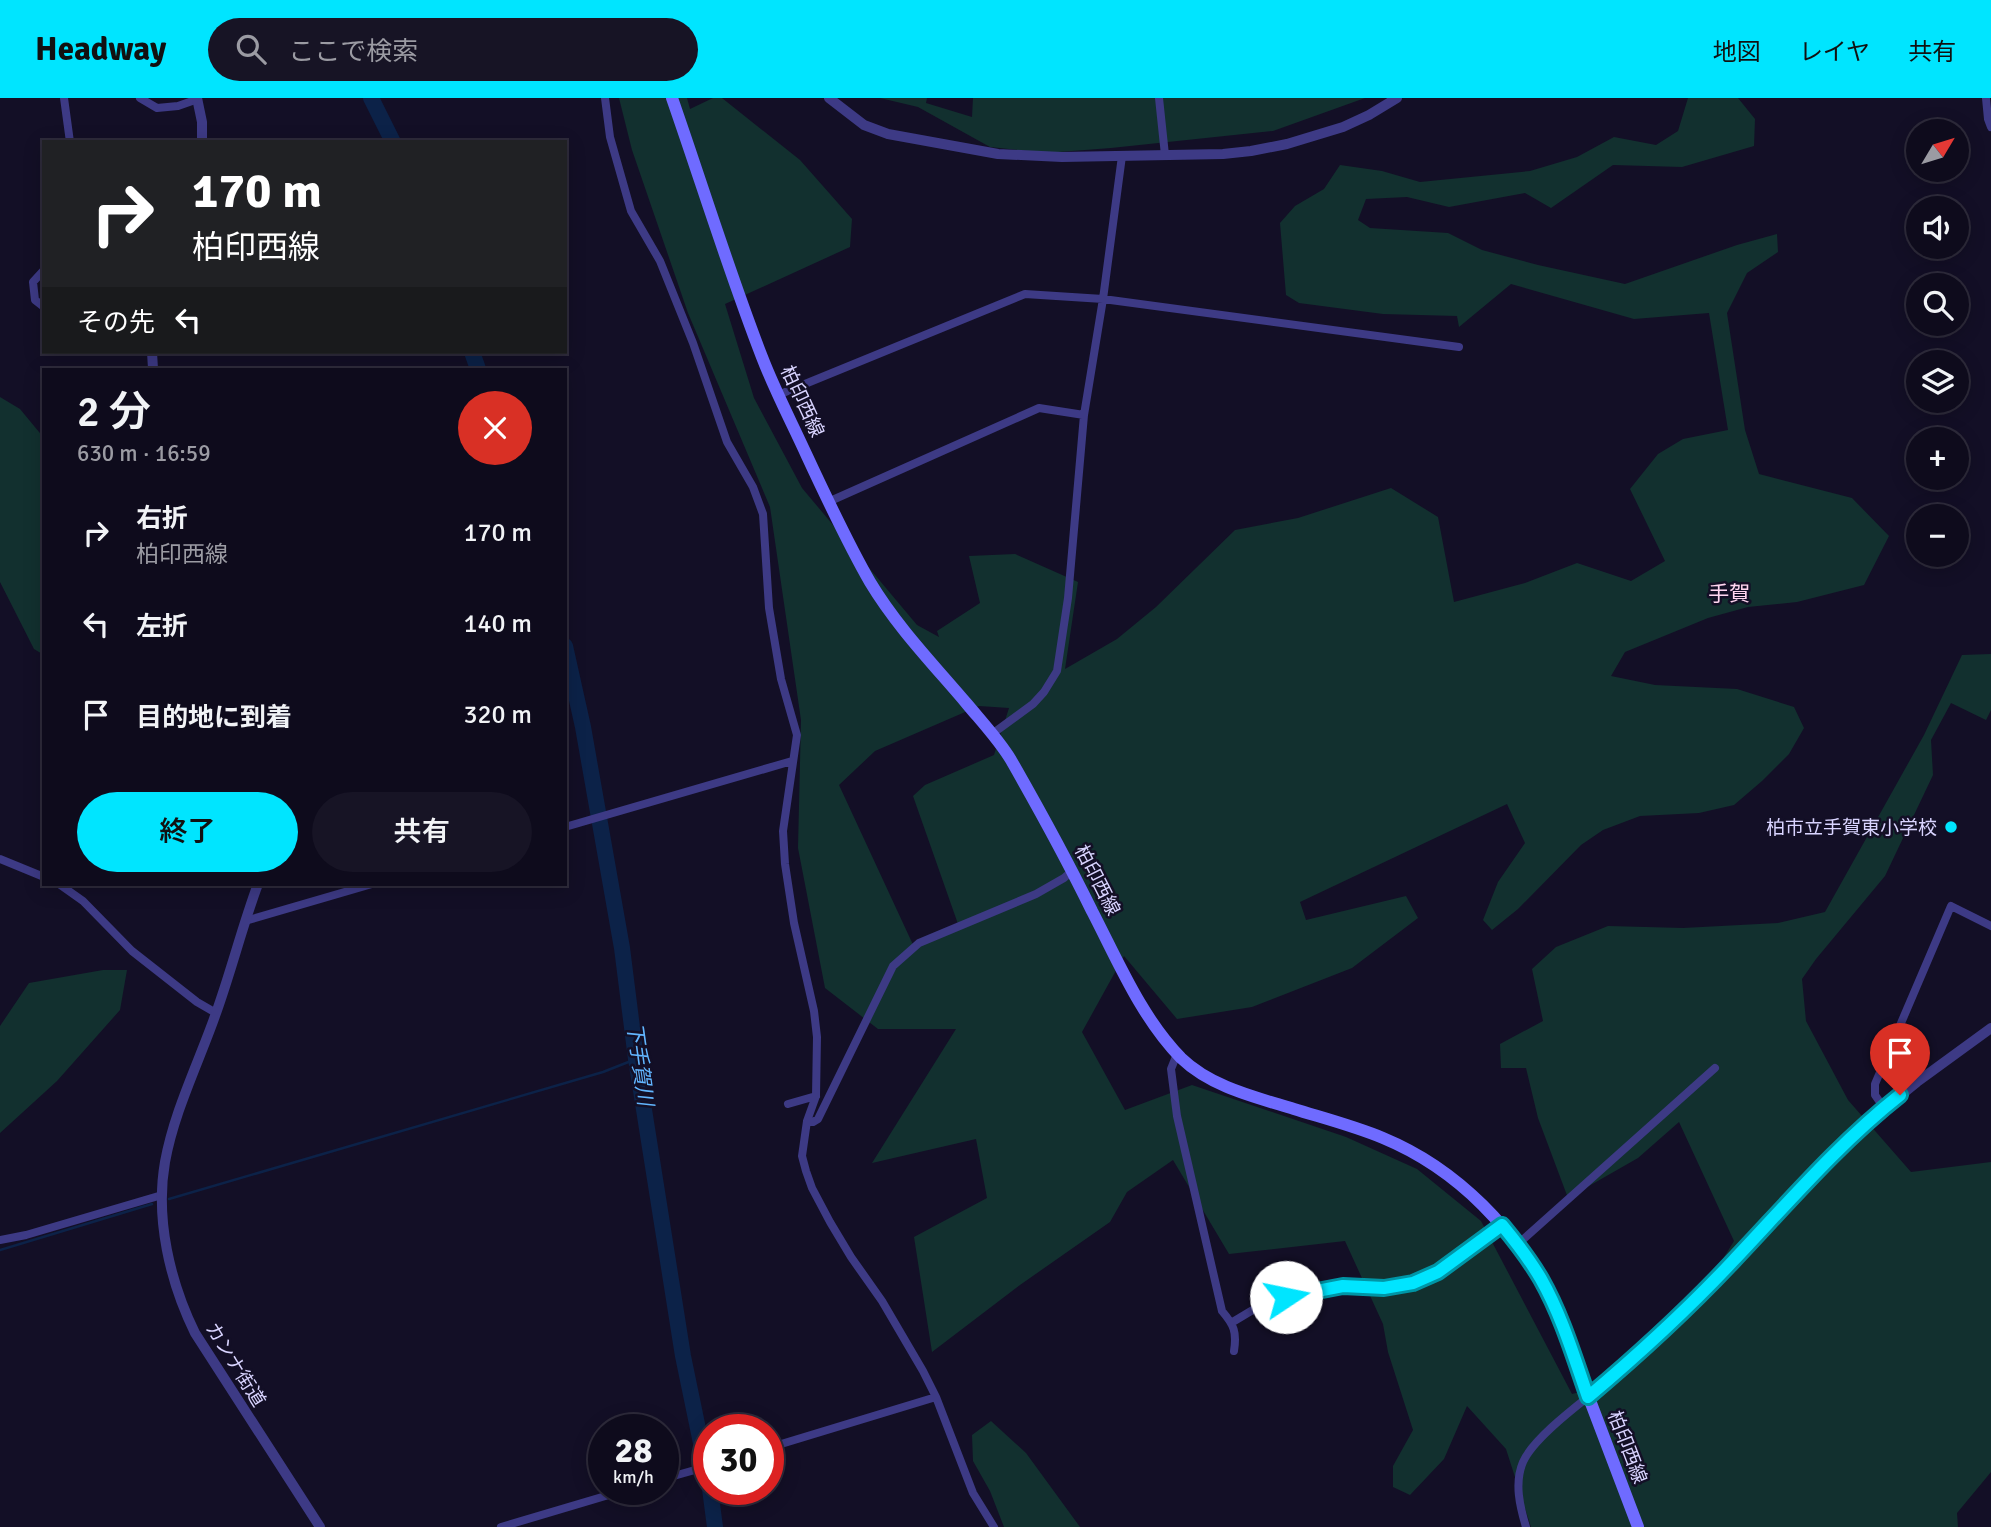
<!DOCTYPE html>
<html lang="ja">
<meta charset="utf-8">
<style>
body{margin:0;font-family:Signika,"Noto Sans JP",sans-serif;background:#171425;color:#f1f3f6;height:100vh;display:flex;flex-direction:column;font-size:26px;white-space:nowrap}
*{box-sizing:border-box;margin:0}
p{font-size:23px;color:#9b9ba3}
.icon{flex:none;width:38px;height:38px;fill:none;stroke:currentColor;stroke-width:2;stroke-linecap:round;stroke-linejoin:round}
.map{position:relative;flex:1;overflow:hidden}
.details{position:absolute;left:42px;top:270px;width:525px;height:518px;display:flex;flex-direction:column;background:#0e0b1c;border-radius:0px;box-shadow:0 4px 18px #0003,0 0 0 2px #2e2b3b}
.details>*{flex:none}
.hud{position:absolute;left:42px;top:42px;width:525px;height:214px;border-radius:0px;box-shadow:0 4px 18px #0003,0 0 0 2px #2e2b3b;background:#202124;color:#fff;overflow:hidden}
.needle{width:46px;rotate:52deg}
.controls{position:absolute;left:1906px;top:21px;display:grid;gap:14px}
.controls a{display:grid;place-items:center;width:63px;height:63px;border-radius:50%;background:#0e0b1c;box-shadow:0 4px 18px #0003,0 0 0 2px #2e2b3b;font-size:35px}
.speed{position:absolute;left:588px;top:1316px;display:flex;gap:14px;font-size:35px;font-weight:700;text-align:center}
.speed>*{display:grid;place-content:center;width:91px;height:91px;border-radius:50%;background:#0e0b1c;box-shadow:0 4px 18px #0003,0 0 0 2px #2e2b3b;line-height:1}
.speed small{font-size:18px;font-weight:400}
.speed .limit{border:10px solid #d22;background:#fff;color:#111}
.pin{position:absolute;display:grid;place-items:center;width:60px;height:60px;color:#fff;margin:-72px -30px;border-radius:50% 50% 50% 0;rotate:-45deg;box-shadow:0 0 7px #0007}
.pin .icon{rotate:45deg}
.me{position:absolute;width:77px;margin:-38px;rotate:79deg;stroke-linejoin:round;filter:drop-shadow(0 0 5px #0008)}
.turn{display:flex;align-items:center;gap:24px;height:147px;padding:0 35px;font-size:32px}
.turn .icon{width:91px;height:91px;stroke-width:2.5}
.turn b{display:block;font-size:49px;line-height:60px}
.then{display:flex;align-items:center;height:66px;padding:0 35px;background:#0003;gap:14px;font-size:26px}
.round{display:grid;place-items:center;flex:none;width:74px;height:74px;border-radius:37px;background:#171425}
.headline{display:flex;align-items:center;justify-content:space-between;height:119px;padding:0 35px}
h1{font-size:42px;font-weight:600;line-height:52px}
.cta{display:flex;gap:14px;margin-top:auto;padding:14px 35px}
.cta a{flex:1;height:80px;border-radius:42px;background:#00e5ff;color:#111;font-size:28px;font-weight:600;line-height:80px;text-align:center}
.cta a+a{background:#171425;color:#f1f3f6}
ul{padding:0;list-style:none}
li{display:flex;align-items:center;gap:21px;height:91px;padding:0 35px}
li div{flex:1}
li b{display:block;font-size:26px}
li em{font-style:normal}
header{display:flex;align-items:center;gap:42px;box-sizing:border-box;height:98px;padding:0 35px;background:#00e5ff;color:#111}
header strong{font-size:33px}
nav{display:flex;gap:38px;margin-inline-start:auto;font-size:24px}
.search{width:490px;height:63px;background:#171425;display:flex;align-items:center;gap:18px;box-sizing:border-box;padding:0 24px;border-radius:38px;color:#9b9ba3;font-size:26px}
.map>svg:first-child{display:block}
</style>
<header>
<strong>Headway</strong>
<div class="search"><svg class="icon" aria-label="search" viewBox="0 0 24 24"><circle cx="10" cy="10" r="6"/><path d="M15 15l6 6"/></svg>ここで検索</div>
<nav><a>地図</a><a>レイヤ</a><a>共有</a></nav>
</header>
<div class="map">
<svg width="1991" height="1429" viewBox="0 0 1991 1429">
<rect width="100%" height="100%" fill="#130f26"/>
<!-- green -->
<path fill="#12302f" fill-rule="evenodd" d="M619,0h68l3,11 23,-11h9l78,62 52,59 -2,28 -125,57 29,94 48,90 115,137 22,12 -2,-6 43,-28 -11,-47 46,-2 63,28 -13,87 52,-30 39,-32 79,-77 63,-12 93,-30 47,29 16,85 71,-19 52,-20 54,18 34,-20 -35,-72 28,-35 25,-15 45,-9 -19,-117 -75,6 -123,-35 -52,43 -2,-11 -74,-2 -84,-11 -13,-8 -6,-72 15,-17 29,-17 16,-24 42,6 38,11 110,-11 47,-14 37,-20 42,8 22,-14 10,-33h50l17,21 -1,27 -72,21 -69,-2 -62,43 -26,-15 -76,14 -42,-10 -41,2 -8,21 12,8 78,5 34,17 56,15 87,19 112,-39 40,-11 1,18 -31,21 -20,40 18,117 14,44 93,24 37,38 -25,49 -67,17 -49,5 -40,11 -83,34 -14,24 44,9 82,4 57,18 10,21 -15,26 -27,27 -28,24 -35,8 -59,3 -37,14 -22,15 -63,64 -26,21 -9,-10 15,-38 27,-39 -18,-39 -207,98 6,18 100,-24 12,22 -66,50 -100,39 -75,12 -53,-63 -42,76 43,78 67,-25 154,52 71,32 64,52 91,173 35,-9 41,-31 50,-55 36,-58 -55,-119 -41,36 -70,40 -30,-80 -12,-50h-25l-1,-24 43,-23 -11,-52 24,-22 52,-21 75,2 95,-5 47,-11 99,-177 38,-80 29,-1v56l-5,10 -35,-17 -20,37 2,35 -48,101 -69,83 -14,20 4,42 42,79 63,72 80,-10v310l-34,41 1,14h-427l-25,-78 -39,-43 -23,53 -34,36 -17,-8v-21l20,-36 -25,-78 -5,-28 -38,-83 -116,13 -56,-94 -46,32 -17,30 -90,63 -88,67 -18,-115 73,-39 -11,-59 -104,24 84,-134h-78l-53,-41 -27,-140 3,-128 -31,-213 -82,-194 -56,-163zM979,608l30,2 -15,47 -69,30 -12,11 45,128 -43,25 -76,-164 36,-34z
M880,0h47l-1,5 46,14 1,-19h392l-92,33 -162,17 -65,5 -56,-6 -72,-40z
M0,299l20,12 24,29v217l-10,-6 -34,-67z
M103,872h24l-7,40 -63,71 -57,52v-107l29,-43z
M991,1323l35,32 54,74h-76l-14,-36 -17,-30 -1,-26z"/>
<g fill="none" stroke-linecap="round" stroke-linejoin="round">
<!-- stream -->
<path stroke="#0c2248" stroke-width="2.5" d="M169,1101l434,-127 33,-13
M0,1152l152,-46"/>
<!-- river -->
<path stroke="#0c2248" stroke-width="16" d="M371,0l22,44
M472,254l6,17
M565,548l18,81 39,221 14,111 47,297 26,126
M710,1391l5,38"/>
<!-- minor -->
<path stroke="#3d3a85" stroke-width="8" d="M64,0l6,44
M140,0l17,10 21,-2 20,-7
M605,0l5,39 21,74 29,50 33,82 34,99 26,45 10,27 6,94 12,71 16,56 -14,96 2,33 9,59 20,88 3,26 -1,59 -9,25 -5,35 4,15 6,17 18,34 21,35 31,44 41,70 13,26 37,96 21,34
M1159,0l6,57
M1986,0l2,21 3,8
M44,172l-11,12 2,18 9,7
M778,297l247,-101 78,5 356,48
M828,404l211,-94 45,7
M992,636l41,-30 11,-12 13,-21 11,-73 16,-183 19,-116 19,-143
M565,729l227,-66
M0,761l44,18
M59,786l24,17 49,50 65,51 19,11
M245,823l127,-37
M1177,956l-6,15 6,47 45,195c12,14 15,21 12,40
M788,1006l28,-8
M1884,1010l-9,-13v-11l76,-178 40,20
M807,1023l6,1 5,-3 75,-153 26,-23 117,-49 28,-16 8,-7
M0,1142l26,-5 136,-40
M1518,1146l197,-176
M1231,1225l30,-18 25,-8 57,-11 41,2 29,-5 25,-11 64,-47
M768,1350l168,-51
M663,1381l46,-13
M501,1429l128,-38
M1526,1429c-6,-20 -12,-44 -3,-65 9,-21 46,-50 65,-65"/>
<!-- tertiary -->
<path stroke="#3d3a85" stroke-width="10" d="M197,0l5,24v20
M829,0l35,27 24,9 110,20 64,3 161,-3 28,-3 36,-7 56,-17 26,-12 28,-17
M152,254l1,17
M258,786c-16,43 -27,88 -43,132 -17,48 -41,96 -50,146 -10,57 5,120 30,171l125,194
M1588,1299l93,-82 147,-154 47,-45 42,-34 74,-54"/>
<!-- secondary -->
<path stroke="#6f6bff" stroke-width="12" d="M672,0c30,86 57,174 90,259 13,34 30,66 45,99 20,43 40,86 63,126 27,45 64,83 97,122 15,18 32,36 44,56 28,49 56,100 81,151 26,50 49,106 89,147 30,29 74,39 113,51 29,9 60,17 89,29 75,31 134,93 170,165l85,224"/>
</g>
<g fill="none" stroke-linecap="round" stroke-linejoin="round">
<!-- route casing -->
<g stroke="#0095a6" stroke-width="18">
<path id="route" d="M1286,1199l57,-11 41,2 29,-5 25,-11 64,-47c14,17 28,35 39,54 21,37 33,78 47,118 51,-43 99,-87 145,-136 54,-57 106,-118 167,-166"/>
</g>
<!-- route -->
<use href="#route" stroke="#00e5ff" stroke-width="12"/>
</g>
<!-- markers -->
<circle fill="#00e5ff" stroke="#130f26" stroke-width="2.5" cx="1951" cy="729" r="7"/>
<g text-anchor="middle" stroke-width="5" stroke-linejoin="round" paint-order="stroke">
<!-- street labels -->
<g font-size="19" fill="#d9d4ff" stroke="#130f26">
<text transform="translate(803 303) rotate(65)" y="7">柏印西線</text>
<text transform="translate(1098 782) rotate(63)" y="7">柏印西線</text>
<text transform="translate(236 1266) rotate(58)" y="7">カンナ街道</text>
<text transform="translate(1628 1349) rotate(69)" y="7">柏印西線</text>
</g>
<!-- poi labels -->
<g font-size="19" fill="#d9d4ff" stroke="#130f26" text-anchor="end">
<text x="1937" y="736">柏市立手賀東小学校</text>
</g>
<!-- neighbourhood labels -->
<g font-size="21" fill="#ffd6f0" stroke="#130f26">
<text x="1729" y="503">手賀</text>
</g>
<!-- water labels -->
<g font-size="21" font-style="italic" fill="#62b6ff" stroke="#130f26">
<text transform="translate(640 966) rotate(82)" y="7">下手賀川</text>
</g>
</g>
</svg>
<div class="controls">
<a><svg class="needle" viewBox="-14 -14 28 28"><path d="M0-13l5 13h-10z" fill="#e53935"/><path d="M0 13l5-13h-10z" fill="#9b9ba3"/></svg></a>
<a><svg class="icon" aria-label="sound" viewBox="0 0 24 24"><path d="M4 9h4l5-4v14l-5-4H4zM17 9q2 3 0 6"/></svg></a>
<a><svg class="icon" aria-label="search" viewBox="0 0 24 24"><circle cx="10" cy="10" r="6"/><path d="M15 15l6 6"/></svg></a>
<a><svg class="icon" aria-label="layers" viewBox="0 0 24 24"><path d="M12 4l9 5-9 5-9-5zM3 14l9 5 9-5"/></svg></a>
<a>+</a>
<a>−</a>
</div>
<div class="speed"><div>28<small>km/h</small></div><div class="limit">30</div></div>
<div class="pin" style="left:1900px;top:997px;background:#d93025"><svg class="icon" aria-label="arrive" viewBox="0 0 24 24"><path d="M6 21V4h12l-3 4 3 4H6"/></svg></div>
<svg class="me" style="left:1286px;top:1199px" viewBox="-20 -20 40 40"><circle r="19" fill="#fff"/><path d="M0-13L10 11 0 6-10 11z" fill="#00e5ff"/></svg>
<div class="hud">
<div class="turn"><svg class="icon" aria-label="right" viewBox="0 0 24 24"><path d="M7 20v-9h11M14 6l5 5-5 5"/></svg><div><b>170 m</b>柏印西線</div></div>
<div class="then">その先<svg class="icon" aria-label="left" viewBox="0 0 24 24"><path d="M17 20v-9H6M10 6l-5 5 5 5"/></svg></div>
</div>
<section class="details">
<div class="headline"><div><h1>2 分</h1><p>630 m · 16:59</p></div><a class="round" style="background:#d93025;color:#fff"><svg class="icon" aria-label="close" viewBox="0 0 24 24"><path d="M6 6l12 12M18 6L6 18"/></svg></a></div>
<ul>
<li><svg class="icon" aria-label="right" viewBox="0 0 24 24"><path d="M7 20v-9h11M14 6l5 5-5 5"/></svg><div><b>右折</b><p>柏印西線</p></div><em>170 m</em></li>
<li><svg class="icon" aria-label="left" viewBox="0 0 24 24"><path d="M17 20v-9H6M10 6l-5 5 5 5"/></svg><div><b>左折</b></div><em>140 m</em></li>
<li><svg class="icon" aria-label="arrive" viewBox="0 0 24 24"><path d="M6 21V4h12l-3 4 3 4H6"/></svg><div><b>目的地に到着</b></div><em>320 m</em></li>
</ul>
<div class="cta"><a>終了</a><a>共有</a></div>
</section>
</div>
